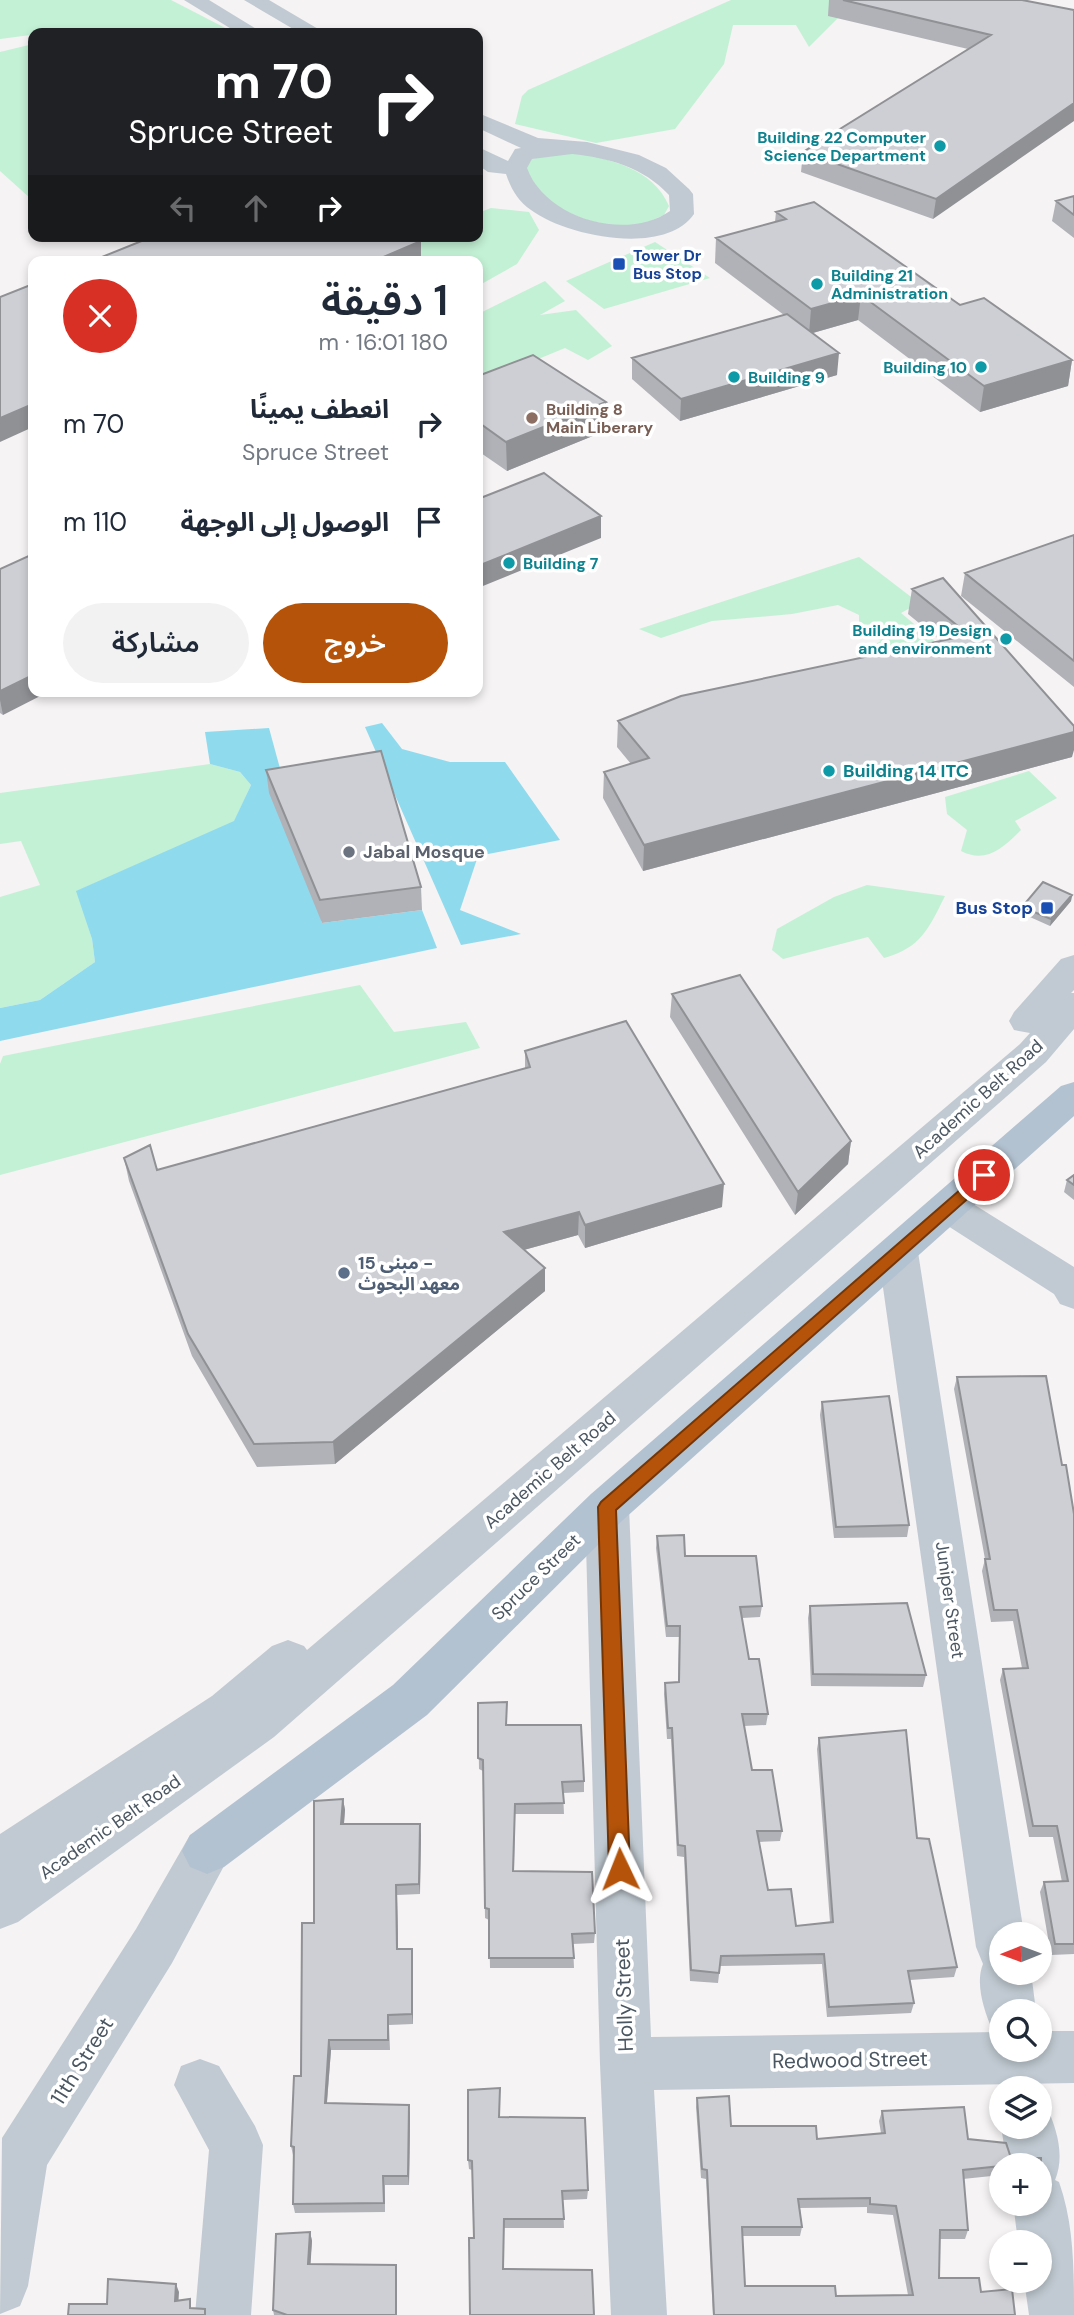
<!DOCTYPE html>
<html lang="ar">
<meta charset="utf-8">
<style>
body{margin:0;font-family:"DM Sans","Noto Sans Arabic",sans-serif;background:#f2f2f3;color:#1f2937;direction:rtl;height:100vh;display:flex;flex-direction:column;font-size:26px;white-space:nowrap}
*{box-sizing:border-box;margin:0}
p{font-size:23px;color:#747a83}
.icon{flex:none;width:38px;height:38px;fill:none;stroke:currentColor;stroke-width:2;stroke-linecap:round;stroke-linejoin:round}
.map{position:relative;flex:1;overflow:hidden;direction:ltr}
.side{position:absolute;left:28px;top:256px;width:455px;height:441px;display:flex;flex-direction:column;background:#fff;border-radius:14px;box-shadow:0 4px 10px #0003;direction:rtl}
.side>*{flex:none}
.banner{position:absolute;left:28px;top:28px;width:455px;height:214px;border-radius:14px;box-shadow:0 4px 10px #0003;direction:rtl;background:#202124;color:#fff;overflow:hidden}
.needle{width:46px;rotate:269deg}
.controls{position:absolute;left:989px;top:1922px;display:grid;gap:14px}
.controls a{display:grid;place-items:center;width:63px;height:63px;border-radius:50%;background:#fff;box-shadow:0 4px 10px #0003;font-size:35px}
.pin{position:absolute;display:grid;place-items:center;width:60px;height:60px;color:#fff;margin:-30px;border:4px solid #fff;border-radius:50%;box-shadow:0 2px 7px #0007}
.me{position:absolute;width:77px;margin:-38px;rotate:358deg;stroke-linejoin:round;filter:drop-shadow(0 0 5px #0008)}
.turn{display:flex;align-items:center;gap:24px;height:147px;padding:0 35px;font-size:32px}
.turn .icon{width:91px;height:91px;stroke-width:2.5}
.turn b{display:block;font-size:49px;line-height:60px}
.lanes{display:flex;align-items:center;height:66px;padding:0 35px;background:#0003;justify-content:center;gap:35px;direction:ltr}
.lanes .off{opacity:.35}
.round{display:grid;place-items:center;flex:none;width:74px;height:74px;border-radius:37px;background:#f2f2f3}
.summary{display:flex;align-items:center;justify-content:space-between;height:119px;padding:0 35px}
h1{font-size:42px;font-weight:600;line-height:52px}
.action{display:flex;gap:14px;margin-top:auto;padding:14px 35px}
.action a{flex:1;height:80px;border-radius:42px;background:#b45309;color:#fff;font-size:28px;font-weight:600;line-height:80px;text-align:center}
.action a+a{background:#f2f2f3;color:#1f2937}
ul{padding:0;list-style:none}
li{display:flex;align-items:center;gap:21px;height:98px;padding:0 35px}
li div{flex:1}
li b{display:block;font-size:26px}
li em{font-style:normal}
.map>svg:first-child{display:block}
</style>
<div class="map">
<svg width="1074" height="2315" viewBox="0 0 1074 2315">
<rect width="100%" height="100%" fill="#f5f3f3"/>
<!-- green -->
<path fill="#c3f1d5" d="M0,0h171l64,33h-158l14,-3 -7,-2 -84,11z
M731,0h125l-47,47 -13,-22h-63l-9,39 -49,65 -79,14 -81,-19 7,-28 6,-6z
M33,44v154h-3l-30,-27v-119z
M573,152c36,7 80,16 96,54l-5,9 -25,11h-25l-27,-6 -39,-16 -24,-37 6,-8z
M491,208l38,4 10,18 -22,34 -39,22v-25h-50l-30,-18 18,-7h62v-23z
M655,242l55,36 -106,31 -38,-28z
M545,281l20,20 -25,14 36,-5 36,36 -24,14 -23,-12 -87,36v-70z
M859,557l60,46 -18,10 56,47 -92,11 -6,-18 22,-12 -22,-14v-12l-21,-10 -46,9 -80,7 -51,17 -22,-9z
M210,764l30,8 11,13 -17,37 -157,69 15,48 3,23 -55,38 -40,8v-111l40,-12 -19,-44 -21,3v-51z
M1029,771l28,27 -42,23 6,9c-18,18 -35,34 -60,21l6,-21 -20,-16 -2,-17z
M867,885l78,11c-16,32 -24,52 -61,62l-16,-21 -85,22 -11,-9 5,-21 57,-32z
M360,985l34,47 72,-10 14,26 -480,127v-111l3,-8z"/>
<!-- water -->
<path fill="#90daee" d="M382,723l20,26 48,13h55l55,78 -82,16 -18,54 61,24 -60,11 -96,-218z
M269,728l53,195 100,-13 15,38 -437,93v-33l40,-8 55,-38 -3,-23 -16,-48 158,-70 17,-36 -11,-13 -30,-8 -5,-32z"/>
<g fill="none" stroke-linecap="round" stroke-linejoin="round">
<!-- minor -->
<path fill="#c1cad2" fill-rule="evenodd" d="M184,0h25l54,33h-25z
M244,0h25l56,33h-25z
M478,113l60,25 49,4 52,13 27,13 23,21 4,5 1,20c-30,43 -128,22 -163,-4 -13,-9 -20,-21 -25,-36l-18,-2 -10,-7v-18l30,14 7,-12 6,-1 -43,-20zM572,154c37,4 71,13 97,41l1,16c-44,31 -125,7 -143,-43l5,-9z
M1074,955v35l-3,3h3v36l-28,33 -772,675 -256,185 -18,7v-95l212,-138 60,-50 16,-6 16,6 3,4 713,-606 10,-11 -16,-3 -5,-9 5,-9 47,-53z
M948,1192l14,5 112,70v42l-14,-5 -6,-10 -120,-77 -6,-10 6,-10z
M898,1237l14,4 6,11 106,682h-23v38h30l5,39h-35v38h39v-18h34v52l-420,7 13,225h-56l-11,-251 -15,-557 6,-13 16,-5 16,5 6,13 22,530 348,-5 -7,-3c-8,-18 -17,-46 -9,-65l-7,-17 -98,-695 6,-11z
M207,1828l17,7 8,16 -60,112 -125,202 -19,121 -8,20 -20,8 2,-176 134,-209 54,-94z
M200,2059l19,7 36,60 8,19 -12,170h-56l14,-165 -35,-65 7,-19z
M1040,2104l7,3c10,23 18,49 8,73l4,2c15,42 15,88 15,133h-45l-5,-35h16v-38h-22l-5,-39h27v-38h-33l-6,-39h39z"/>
<!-- major -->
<path fill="#b3c2d1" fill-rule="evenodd" d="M1074,1082v34l-451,404 -196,195 -203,152 -17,7 -17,-7 -8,-16 8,-16 203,-150 198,-191 470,-408z"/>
</g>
<!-- wall -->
<path fill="#b0b2b7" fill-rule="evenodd" d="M829,0h193l-89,219 -132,-47 2,-20 165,-103 -140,-33z
M1074,196v42l-22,-17 4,-20z
M776,212l296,148 -4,26 -88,26 -122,-92 -45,13 24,42 -157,46 -48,-42v-21l152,-43 -69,-52 1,-25 59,-16z
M132,236h279l10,5v20h-329l47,-19z
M478,376l127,55 -98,40 -29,-20z
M1074,535v152l-113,-91 4,-23z
M0,569l3,146 -3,-2z
M943,578l129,179 -429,114 -40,-73 1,-26 27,-8 -14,-17 1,-26 323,-80 -33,-27 4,-25z
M266,770l155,117 1,23 -100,13 -53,-130z
M1072,895l-1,6 -21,25 -29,-13 1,-6z
M672,994l179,147 -3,23 -53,51 -125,-198z
M525,1051l197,156 -137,41 -7,-13 -54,15 21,41 -210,173 -78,3 -65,-111 -63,-175 -5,-23 33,12 368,-102z
M1074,1175v25l-10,-8 3,-12z
M957,1377l105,88 12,49v440l-23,1 -11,-63 4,-10h18l-9,-45h-24l-29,-157 3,-11 19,-1 -9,-47 -22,1 -9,-51 3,-12 -31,-170z
M822,1402l87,123 -2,12 -73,1 -14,-123z
M657,1536l28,20 77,50 -2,11 -18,1 7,41 19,55 -2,11 -22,1 8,44 30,61 -2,10 -21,1 9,48 28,36 34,-4 -13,-173 2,-11 98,100 40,129 -3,10 -44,3 4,23 -3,10 -84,4 -5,-53 -102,2 -2,17 -28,-2 -6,-124 -7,-1 -6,-117h-4l-3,-45 1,-11 13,-1 1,-45h-13l-10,-89z
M810,1606l116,69 -3,12 -112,-1 -3,-68z
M478,1703l106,78v11l-21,1 1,21h-49l-1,57 81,62 -1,10 -21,1 1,24h-84l-1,-48 -4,-2 -2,-147 -4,-2z
M343,1799l2,11 -1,14h76v70l-23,1 1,54h14l1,11v64l-24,1 1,25h-59l-4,53 83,11 -1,71h-24v27l-90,1 -2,-9 1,-49h-1l-2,-9 10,-70 13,-153z
M697,2098l34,28 86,13 64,-6 -2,-12 3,-10 86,28 43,19 30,4 -1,5v-2h-39v10l-38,4 5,51 -3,9h-25l-1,39 42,14 34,23h-302l-7,-136 -5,-1 -5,-71zM867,2207v6l26,2 15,80 -72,1 -91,-10 -3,-50h58l2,-9 -2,-19z
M500,2117l88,73 -1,9 -24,1 1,28h-60l-34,87 4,-77 -2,-68 -3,-1 -1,-9z
M310,2232l2,9 -2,23 87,10v41h-123l-1,-5z"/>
<!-- shaded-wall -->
<path fill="#909195" d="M1074,103v18l-141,98 3,-20z
M421,241v20h-47z
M861,295l-3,25 -49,14 2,-25z
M839,353l-2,22 -157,46 1,-22z
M1072,360l-4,26 -88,26 4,-26z
M606,402l-1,29 -98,40 -1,-29z
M33,404v23l-33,15v-24z
M601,516v22l-123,50v-22z
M33,675v16h17l-47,24 -3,-15v-9z
M1074,732v18l-2,7 -429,114 1,-26z
M1072,895l-1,6 -21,25 1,-7z
M851,1141l-3,23 -53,51 3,-23z
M724,1184l-2,23 -137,41v-23z
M579,1212l-1,23 -73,20 -1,-23z
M545,1268v23l-210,173 -2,-22z
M343,1799l2,11 -2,24 -2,-10z
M420,1824l1,11 -1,59 -1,-10z
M396,1885l1,10 1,64 -1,-10z
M412,1949l1,11v64l-1,-10z
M329,2040l2,10 -5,63 -1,-10z
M409,2105l1,9 -1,71 -1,-9z
M310,2232l2,9 -2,32 -2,-9z
M396,2265l1,9v41h-1z
M176,2284l3,8 -1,17 -3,-8z"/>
<!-- building -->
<path fill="#cdcfd5" stroke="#909195" stroke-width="2" fill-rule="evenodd" d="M843,0h179l52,10v93l-138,96 -133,-47 188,-117z
M1074,196v19l-18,-14z
M814,202l146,103 24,-7 88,62 -88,26 -123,-91 -50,14 -95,-71 70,-19 -10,-7z
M154,236h257l10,5 -47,20h-282z
M33,284v120l-33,14v-121z
M787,314l52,39 -158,46 -49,-41z
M533,355l73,47 -100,40 -28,-20v-46z
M544,473l57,43 -123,50v-67z
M1074,535v126l-109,-88z
M33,554v121l-33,16v-122z
M943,578l131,148v6l-430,113 -40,-73 45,-14 -31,-37 63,-25 288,-61 -57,-46z
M381,751l40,136 -101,13 -54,-130z
M1043,882l29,13 -21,24 -29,-12z
M740,975l111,166 -53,51 -126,-198z
M626,1021l98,163 -139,41 -6,-13 -75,20 41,36 -212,174 -79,2 -66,-110 -64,-176 26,-13 7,25 373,-103 -5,-16z
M1074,1175v10l-7,-5z
M1046,1376l16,89h4l8,49v430h-19l-11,-62 24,-1 -11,-55h-24l-30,-157 25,-1 -11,-58h-23l-9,-51h5l-33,-182z
M889,1396l20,129 -73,2 -14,-125z
M684,1535l1,21h71l6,50 -22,1 9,52h10l9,55h-26l10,56h20l10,61h-25l11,59 23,-1 5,37 37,-4 -14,-184 87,-8 11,108 12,1 28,128 -49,4 6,32 -85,4 -5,-53 -103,2 -2,17 -28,-3 -6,-124 -7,-1 -6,-117h-4l-3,-45 14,-1 1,-56h-13l-10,-90z
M907,1603l19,72 -113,-1 -3,-68z
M507,1702l-1,23h75l3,56 -22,1 2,21 -49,1 -2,67 79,1 3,61 -23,1 2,24h-85v-49l-4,-1 -2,-148 -5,-2v-55z
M343,1799l-2,25h79l-1,60 -23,1 1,64h15v65l-24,1v25h-59l-4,63 84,2 -1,71h-25l1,27 -91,1 1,-57 -3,-1 3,-70h7l1,-153h12v-122z
M500,2088l-1,29 86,1 3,72 -26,1 2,28h-60l-1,50 89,1 2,45h-124l-1,-77h5l-2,-77 -4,-1v-70z
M729,2096l2,30h85l1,13 68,-6 -3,-22 82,-4 4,32 38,4 5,15h30v4l-26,3h-14v1l-38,4 5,60h-28l-1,48h40l2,14 31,-3 3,26h-301l-7,-145 -5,-1 -5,-71zM870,2198v6l26,2 17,89 -77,1 -1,-10h-90l-3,-59h60l-4,-28z
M310,2232l-2,32 88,1v50h-109l-14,-5 3,-76z
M108,2279l68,5 -1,17 15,-2v9l15,1v6h-137l1,-11h38z"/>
<!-- route -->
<path fill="#b45309" stroke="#753606" stroke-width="2" d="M984,1169l8,6 -2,4 -374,331 14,359 -3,7 -7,3 -8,-3 -3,-7 -11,-362 3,-5z"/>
<!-- markers -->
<g fill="#0f9aa8" stroke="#fff" stroke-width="2.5">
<circle cx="940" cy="146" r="7"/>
<circle cx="817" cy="284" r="7"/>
<circle cx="981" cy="367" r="7"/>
<circle cx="734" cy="377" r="7"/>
<circle cx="509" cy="563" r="7"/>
<circle cx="1006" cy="639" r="7"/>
<circle cx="829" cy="771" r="7"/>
</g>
<g fill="#1a4fb4" stroke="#fff" stroke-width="2.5">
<rect x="612" y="257" width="14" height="14" rx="3.5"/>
<rect x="1040" y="901" width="14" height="14" rx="3.5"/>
</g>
<circle fill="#8d6e63" stroke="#fff" stroke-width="2.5" cx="532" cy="418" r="7"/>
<circle fill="#6b7280" stroke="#fff" stroke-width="2.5" cx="349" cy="852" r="7"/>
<circle fill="#5c6f8a" stroke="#fff" stroke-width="2.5" cx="344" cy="1273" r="7"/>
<g text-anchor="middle" stroke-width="7" stroke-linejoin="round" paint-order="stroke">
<!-- far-culture labels -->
<g font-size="16" font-weight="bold" fill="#0d838f" stroke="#fff" text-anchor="end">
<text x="926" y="143">Building 22 Computer<tspan x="926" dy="18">Science Department</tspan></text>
<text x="831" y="281" text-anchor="start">Building 21<tspan x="831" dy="18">Administration</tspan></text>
<text x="967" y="373">Building 10</text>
<text x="748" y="383" text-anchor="start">Building 9</text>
<text x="523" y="569" text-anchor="start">Building 7</text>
<text x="992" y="636">Building 19 Design<tspan x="992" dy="18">and environment</tspan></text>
</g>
<!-- far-transit labels -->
<g font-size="16" font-weight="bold" fill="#164399" stroke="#fff" text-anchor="start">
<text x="633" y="261">Tower Dr<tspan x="633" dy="18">Bus Stop</tspan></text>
</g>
<!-- far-education labels -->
<g font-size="16" font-weight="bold" fill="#785e54" stroke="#fff" text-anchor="start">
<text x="546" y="415">Building 8<tspan x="546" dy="18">Main Liberary</tspan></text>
</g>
<!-- culture labels -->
<g font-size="18" font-weight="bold" fill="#0d838f" stroke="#fff" text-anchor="start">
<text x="843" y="777">Building 14 ITC</text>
</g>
<!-- worship labels -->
<g font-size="18" font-weight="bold" fill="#5b616d" stroke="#fff" text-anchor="start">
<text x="363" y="858">Jabal Mosque</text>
</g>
<!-- transit labels -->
<g font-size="18" font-weight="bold" fill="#164399" stroke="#fff" text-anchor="end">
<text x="1033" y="914">Bus Stop</text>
</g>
<!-- street labels -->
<g font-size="18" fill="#4a5661" stroke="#fff">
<text transform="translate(978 1099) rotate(-42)" y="6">Academic Belt Road</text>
<text transform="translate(550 1470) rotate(-41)" y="6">Academic Belt Road</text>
<text transform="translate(536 1577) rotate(-44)" y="6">Spruce Street</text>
<text transform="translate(950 1600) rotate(82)" y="6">Juniper Street</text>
<text transform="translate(110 1827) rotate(-35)" y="6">Academic Belt Road</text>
</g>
<!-- service labels -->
<g font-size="18" font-weight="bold" fill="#4e5e75" stroke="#fff" text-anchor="start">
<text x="358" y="1269">مبنى 15 -<tspan x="358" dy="21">معهد البحوث</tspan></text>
</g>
<!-- near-street labels -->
<g font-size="21" fill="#4a5661" stroke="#fff">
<text transform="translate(624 1995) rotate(-92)" y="7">Holly Street</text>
<text transform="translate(850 2060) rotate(-1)" y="7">Redwood Street</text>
<text transform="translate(82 2061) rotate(-58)" y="7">11th Street</text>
</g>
</g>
</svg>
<div class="controls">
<a><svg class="needle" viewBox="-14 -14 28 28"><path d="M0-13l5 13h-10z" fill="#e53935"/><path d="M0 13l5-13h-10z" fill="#747a83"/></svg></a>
<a><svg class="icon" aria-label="search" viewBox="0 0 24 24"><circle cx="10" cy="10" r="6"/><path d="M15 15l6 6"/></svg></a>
<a><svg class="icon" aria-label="layers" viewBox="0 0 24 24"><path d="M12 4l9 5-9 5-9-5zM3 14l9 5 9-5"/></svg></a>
<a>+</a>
<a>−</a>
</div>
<div class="pin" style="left:984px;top:1175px;background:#d93025"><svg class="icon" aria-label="arrive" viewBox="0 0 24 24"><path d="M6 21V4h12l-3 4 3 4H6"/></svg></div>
<svg class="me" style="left:620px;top:1869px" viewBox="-20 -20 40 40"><path d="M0-17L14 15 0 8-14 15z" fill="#b45309" stroke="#fff" stroke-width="4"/></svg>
<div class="banner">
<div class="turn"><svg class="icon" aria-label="right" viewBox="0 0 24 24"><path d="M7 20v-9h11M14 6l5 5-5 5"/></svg><div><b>70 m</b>Spruce Street</div></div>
<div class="lanes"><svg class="icon off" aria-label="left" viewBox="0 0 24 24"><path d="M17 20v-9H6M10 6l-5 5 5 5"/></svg><svg class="icon off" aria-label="ahead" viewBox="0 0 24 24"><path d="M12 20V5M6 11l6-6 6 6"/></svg><svg class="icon" aria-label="right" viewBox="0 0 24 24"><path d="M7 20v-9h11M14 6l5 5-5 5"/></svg></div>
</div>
<section class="side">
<div class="summary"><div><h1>1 دقيقة</h1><p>180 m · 16:01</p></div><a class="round" style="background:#d93025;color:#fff"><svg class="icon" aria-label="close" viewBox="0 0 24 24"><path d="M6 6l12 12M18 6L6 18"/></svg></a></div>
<ul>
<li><svg class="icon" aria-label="right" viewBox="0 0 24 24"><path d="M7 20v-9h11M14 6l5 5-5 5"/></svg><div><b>انعطف يمينًا</b><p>Spruce Street</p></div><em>70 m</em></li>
<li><svg class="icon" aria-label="arrive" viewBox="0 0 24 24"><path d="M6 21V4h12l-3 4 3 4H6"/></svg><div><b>الوصول إلى الوجهة</b></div><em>110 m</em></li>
</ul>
<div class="action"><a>خروج</a><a>مشاركة</a></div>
</section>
</div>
